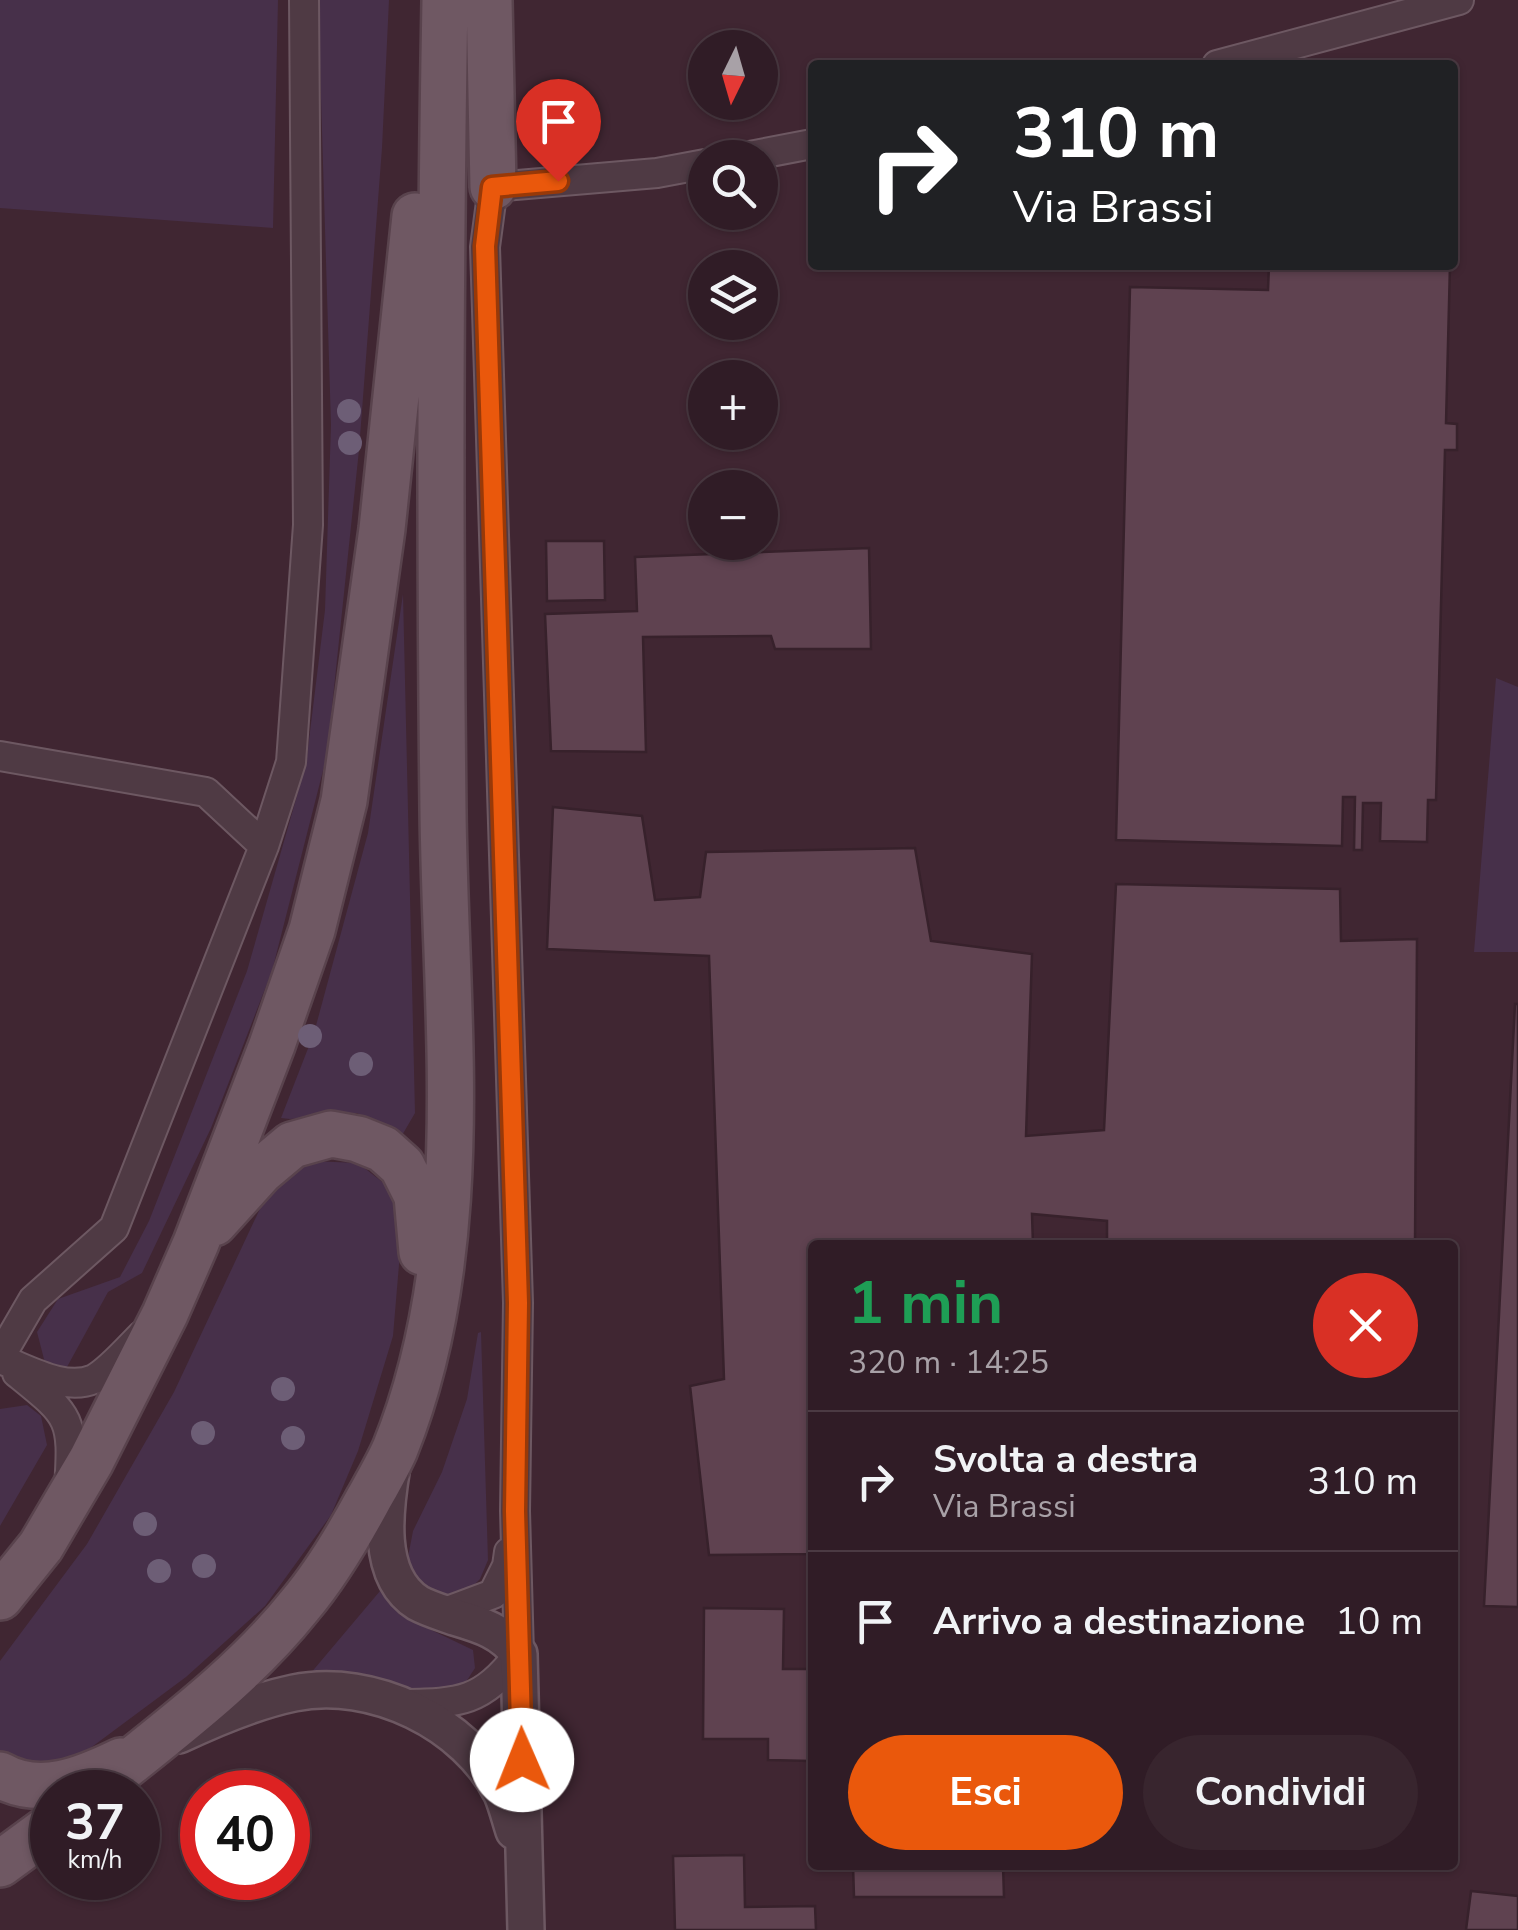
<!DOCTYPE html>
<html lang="it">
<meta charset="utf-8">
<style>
body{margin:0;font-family:"Nunito Sans",sans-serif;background:#38252e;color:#f1f3f6;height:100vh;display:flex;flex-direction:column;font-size:38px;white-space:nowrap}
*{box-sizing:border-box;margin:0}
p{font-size:32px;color:#a8a1a7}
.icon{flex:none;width:55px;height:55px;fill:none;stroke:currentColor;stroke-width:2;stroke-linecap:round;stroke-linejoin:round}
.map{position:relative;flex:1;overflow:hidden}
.side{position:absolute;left:808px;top:1240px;width:650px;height:630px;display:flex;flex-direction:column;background:#301c26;border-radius:10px;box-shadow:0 2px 8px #0004,0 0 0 2px #4b3a43}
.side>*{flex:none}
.guide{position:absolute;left:808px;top:60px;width:650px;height:210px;border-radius:10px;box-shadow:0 2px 8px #0004,0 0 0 2px #4b3a43;background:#202124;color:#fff;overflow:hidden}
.needle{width:65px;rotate:185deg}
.tools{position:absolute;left:688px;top:30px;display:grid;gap:20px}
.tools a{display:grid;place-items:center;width:90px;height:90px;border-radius:50%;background:#301c26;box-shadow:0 2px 8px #0004,0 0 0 2px #4b3a43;font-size:50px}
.speed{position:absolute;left:30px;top:1770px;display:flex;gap:20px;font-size:50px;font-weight:700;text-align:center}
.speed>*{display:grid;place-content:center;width:130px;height:130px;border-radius:50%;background:#301c26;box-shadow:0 2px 8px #0004,0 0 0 2px #4b3a43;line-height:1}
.speed small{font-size:25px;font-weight:400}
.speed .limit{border:15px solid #d22;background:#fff;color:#111}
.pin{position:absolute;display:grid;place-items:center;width:85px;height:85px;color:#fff;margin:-102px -42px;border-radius:50% 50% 50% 0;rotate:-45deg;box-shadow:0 0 10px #0007}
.pin .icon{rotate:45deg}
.me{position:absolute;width:110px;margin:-55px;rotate:359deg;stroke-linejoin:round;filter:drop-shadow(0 0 8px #0008)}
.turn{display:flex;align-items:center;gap:35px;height:210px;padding:0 40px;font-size:45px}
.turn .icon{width:130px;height:130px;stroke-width:2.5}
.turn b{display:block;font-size:70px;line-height:85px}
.round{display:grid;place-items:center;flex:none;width:105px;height:105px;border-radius:52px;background:#38252e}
.overview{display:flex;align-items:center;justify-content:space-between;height:170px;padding:0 40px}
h1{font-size:60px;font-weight:700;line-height:75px;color:#1e9e55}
.cta{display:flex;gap:20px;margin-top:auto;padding:20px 40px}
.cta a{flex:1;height:115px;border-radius:60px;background:#ea580c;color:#fff;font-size:40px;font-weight:700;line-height:115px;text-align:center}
.cta a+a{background:#38252e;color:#f1f3f6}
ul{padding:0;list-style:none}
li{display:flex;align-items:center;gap:30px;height:140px;padding:0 40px;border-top:2px solid #4b3a43}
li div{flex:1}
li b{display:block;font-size:38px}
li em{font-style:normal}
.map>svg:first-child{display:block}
</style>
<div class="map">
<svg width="1518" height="1930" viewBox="0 0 1518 1930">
<rect width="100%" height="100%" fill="#402632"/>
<!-- green -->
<path fill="#47304a" d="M0,0h278l-5,228 -273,-20z
M318,0h71l-7,148 -23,302 -32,305 -55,216 -61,157 -69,145 -34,19 -41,75 -22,-4 -8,-31 21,-33 62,-22 29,-56 98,-250 59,-207 19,-154 6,-185z
M403,594l12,519 -14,24 -44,-24 -67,6 -9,-1 33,-85 54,-200z
M1496,678l22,9v265h-44z
M311,1161l47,2 32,25 11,53 -8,95 -35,115 -27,64 -66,91 -79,71 -109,81 -56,8 -21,-16v-89l87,-117 87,-152 98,-209z
M481,1332l7,228 -8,19 -18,18h-28l-16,-11 -10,-29 5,-26 29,-59 25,-73 11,-66z
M27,1405l14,11 6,29 -47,81v-117z
M380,1591l20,24 73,35 2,18 -13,20 -31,8 -121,-22z"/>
<!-- building -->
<path fill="#5f4250" stroke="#37212b" stroke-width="2.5" d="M1269,265h181l-4,158 11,1v26h-12l-9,350h-8l-1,42 -47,-1 1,-38h-18l-1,47h-8l1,-53h-12l-1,49 -226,-6 14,-553 138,3z
M546,541h58l1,59 -58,1z
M869,548l2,101h-96l-4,-13 -128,1 3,115 -95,-1 -6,-137 92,-3 -2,-54z
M553,807l89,9 13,84 45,-3 6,-45 209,-4 16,93 101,13 -6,182 78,-6 12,-246 224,5 1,52 76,-2 -2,306h-308v-24l-75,-7 1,31h-221v309l-103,1 -19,-169 34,-7 -15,-423 -162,-7z
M1515,1004h3v603l-34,-1z
M704,1608l80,1 -1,60h29v92l-44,-1v-21h-65z
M744,1855l1,52 70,-1 1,24h-141l-2,-74z
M853,1865h150l1,32h-150z
M1471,1891l47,5v34h-52z"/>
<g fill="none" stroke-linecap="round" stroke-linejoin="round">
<!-- minor casing -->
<g stroke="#6d5862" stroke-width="32">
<path id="minor" d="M1217,65l242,-65
M739,158l73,-14
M0,756l206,36 58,54
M0,1357l33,-57 81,-72 150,-382 27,-84 17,-237 -4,-525
M0,1359c27,10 65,33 94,20 15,-8 35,-31 48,-44
M17,1373c53,43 57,44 52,114
M442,1613l51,-19 14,-28 2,-14
M401,1704c60,-1 80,-1 118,-50l-4,-143 3,-208 -33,-1056 8,-60 164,-14 48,-9"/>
</g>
<!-- tertiary casing -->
<g stroke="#6d5862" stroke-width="40">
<path id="tertiary" d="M392,1466c-7,42 -17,110 26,137 11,6 25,10 36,14 27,8 48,14 65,37l7,276
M179,1735c36,-17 76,-34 115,-42 78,-16 173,30 208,101 5,12 8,25 12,37"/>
</g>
<!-- primary casing -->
<g stroke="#59434d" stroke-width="50">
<path id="primary" d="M489,0l4,187
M214,1223l47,-52 31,-26 39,-11 27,5 25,10 19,17 15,30 5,56
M0,1597l41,-51 27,-46 23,-39 74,-147 31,-71 76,-198 40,-115 32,-129 38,-272 33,-313
M0,1775c40,23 84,4 121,-14
M93,1792c71,-58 149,-114 207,-187 27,-32 48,-68 68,-105 9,-16 19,-33 27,-51 81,-201 50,-428 48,-639 -3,-270 -3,-540 2,-810
M0,1864l52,-38"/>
</g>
<!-- minor -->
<use href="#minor" stroke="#4f3a44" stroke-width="28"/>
<!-- tertiary -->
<use href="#tertiary" stroke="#4f3a44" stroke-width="35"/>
<!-- primary -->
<use href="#primary" stroke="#6f5863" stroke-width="45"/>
</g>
<!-- trees -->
<g fill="#6d5e76">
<circle cx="576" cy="136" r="12"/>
<circle cx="349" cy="411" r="12"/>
<circle cx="350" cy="443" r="12"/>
<circle cx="310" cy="1036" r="12"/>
<circle cx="361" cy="1064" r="12"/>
<circle cx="283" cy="1389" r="12"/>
<circle cx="203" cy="1433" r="12"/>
<circle cx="293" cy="1438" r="12"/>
<circle cx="145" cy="1524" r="12"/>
<circle cx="204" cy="1566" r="12"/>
<circle cx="159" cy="1571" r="12"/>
</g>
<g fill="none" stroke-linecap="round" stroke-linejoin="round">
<!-- route casing -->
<g stroke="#983908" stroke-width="25">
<path id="route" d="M522,1760l-7,-249 3,-208 -33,-1057 7,-59 66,-6"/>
</g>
<!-- route -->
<use href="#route" stroke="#ea580c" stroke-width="18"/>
</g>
</svg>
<div class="tools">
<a><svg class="needle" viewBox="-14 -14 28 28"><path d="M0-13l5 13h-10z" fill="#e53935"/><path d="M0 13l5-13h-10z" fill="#a8a1a7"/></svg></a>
<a><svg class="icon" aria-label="search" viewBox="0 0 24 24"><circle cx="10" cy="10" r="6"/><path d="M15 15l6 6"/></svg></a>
<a><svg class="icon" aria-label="layers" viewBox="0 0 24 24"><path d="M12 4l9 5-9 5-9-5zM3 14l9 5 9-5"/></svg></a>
<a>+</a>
<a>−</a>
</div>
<div class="speed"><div>37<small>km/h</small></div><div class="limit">40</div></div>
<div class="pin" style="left:558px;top:181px;background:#d93025"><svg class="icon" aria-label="arrive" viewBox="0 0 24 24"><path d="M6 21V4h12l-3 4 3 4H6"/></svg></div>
<svg class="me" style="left:522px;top:1760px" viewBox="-20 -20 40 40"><circle r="19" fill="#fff"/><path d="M0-13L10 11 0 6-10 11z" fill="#ea580c"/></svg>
<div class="guide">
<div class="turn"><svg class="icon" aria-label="right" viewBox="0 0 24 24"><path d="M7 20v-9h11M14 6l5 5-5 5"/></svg><div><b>310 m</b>Via Brassi</div></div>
</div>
<section class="side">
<div class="overview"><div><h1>1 min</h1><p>320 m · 14:25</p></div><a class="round" style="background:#d93025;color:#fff"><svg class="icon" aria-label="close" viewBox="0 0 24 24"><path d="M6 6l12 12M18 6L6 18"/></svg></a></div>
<ul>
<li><svg class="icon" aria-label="right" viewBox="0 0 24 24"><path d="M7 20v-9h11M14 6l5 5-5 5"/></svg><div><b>Svolta a destra</b><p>Via Brassi</p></div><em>310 m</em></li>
<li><svg class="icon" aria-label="arrive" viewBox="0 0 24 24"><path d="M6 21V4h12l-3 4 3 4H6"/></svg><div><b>Arrivo a destinazione</b></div><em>10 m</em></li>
</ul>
<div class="cta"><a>Esci</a><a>Condividi</a></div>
</section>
</div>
